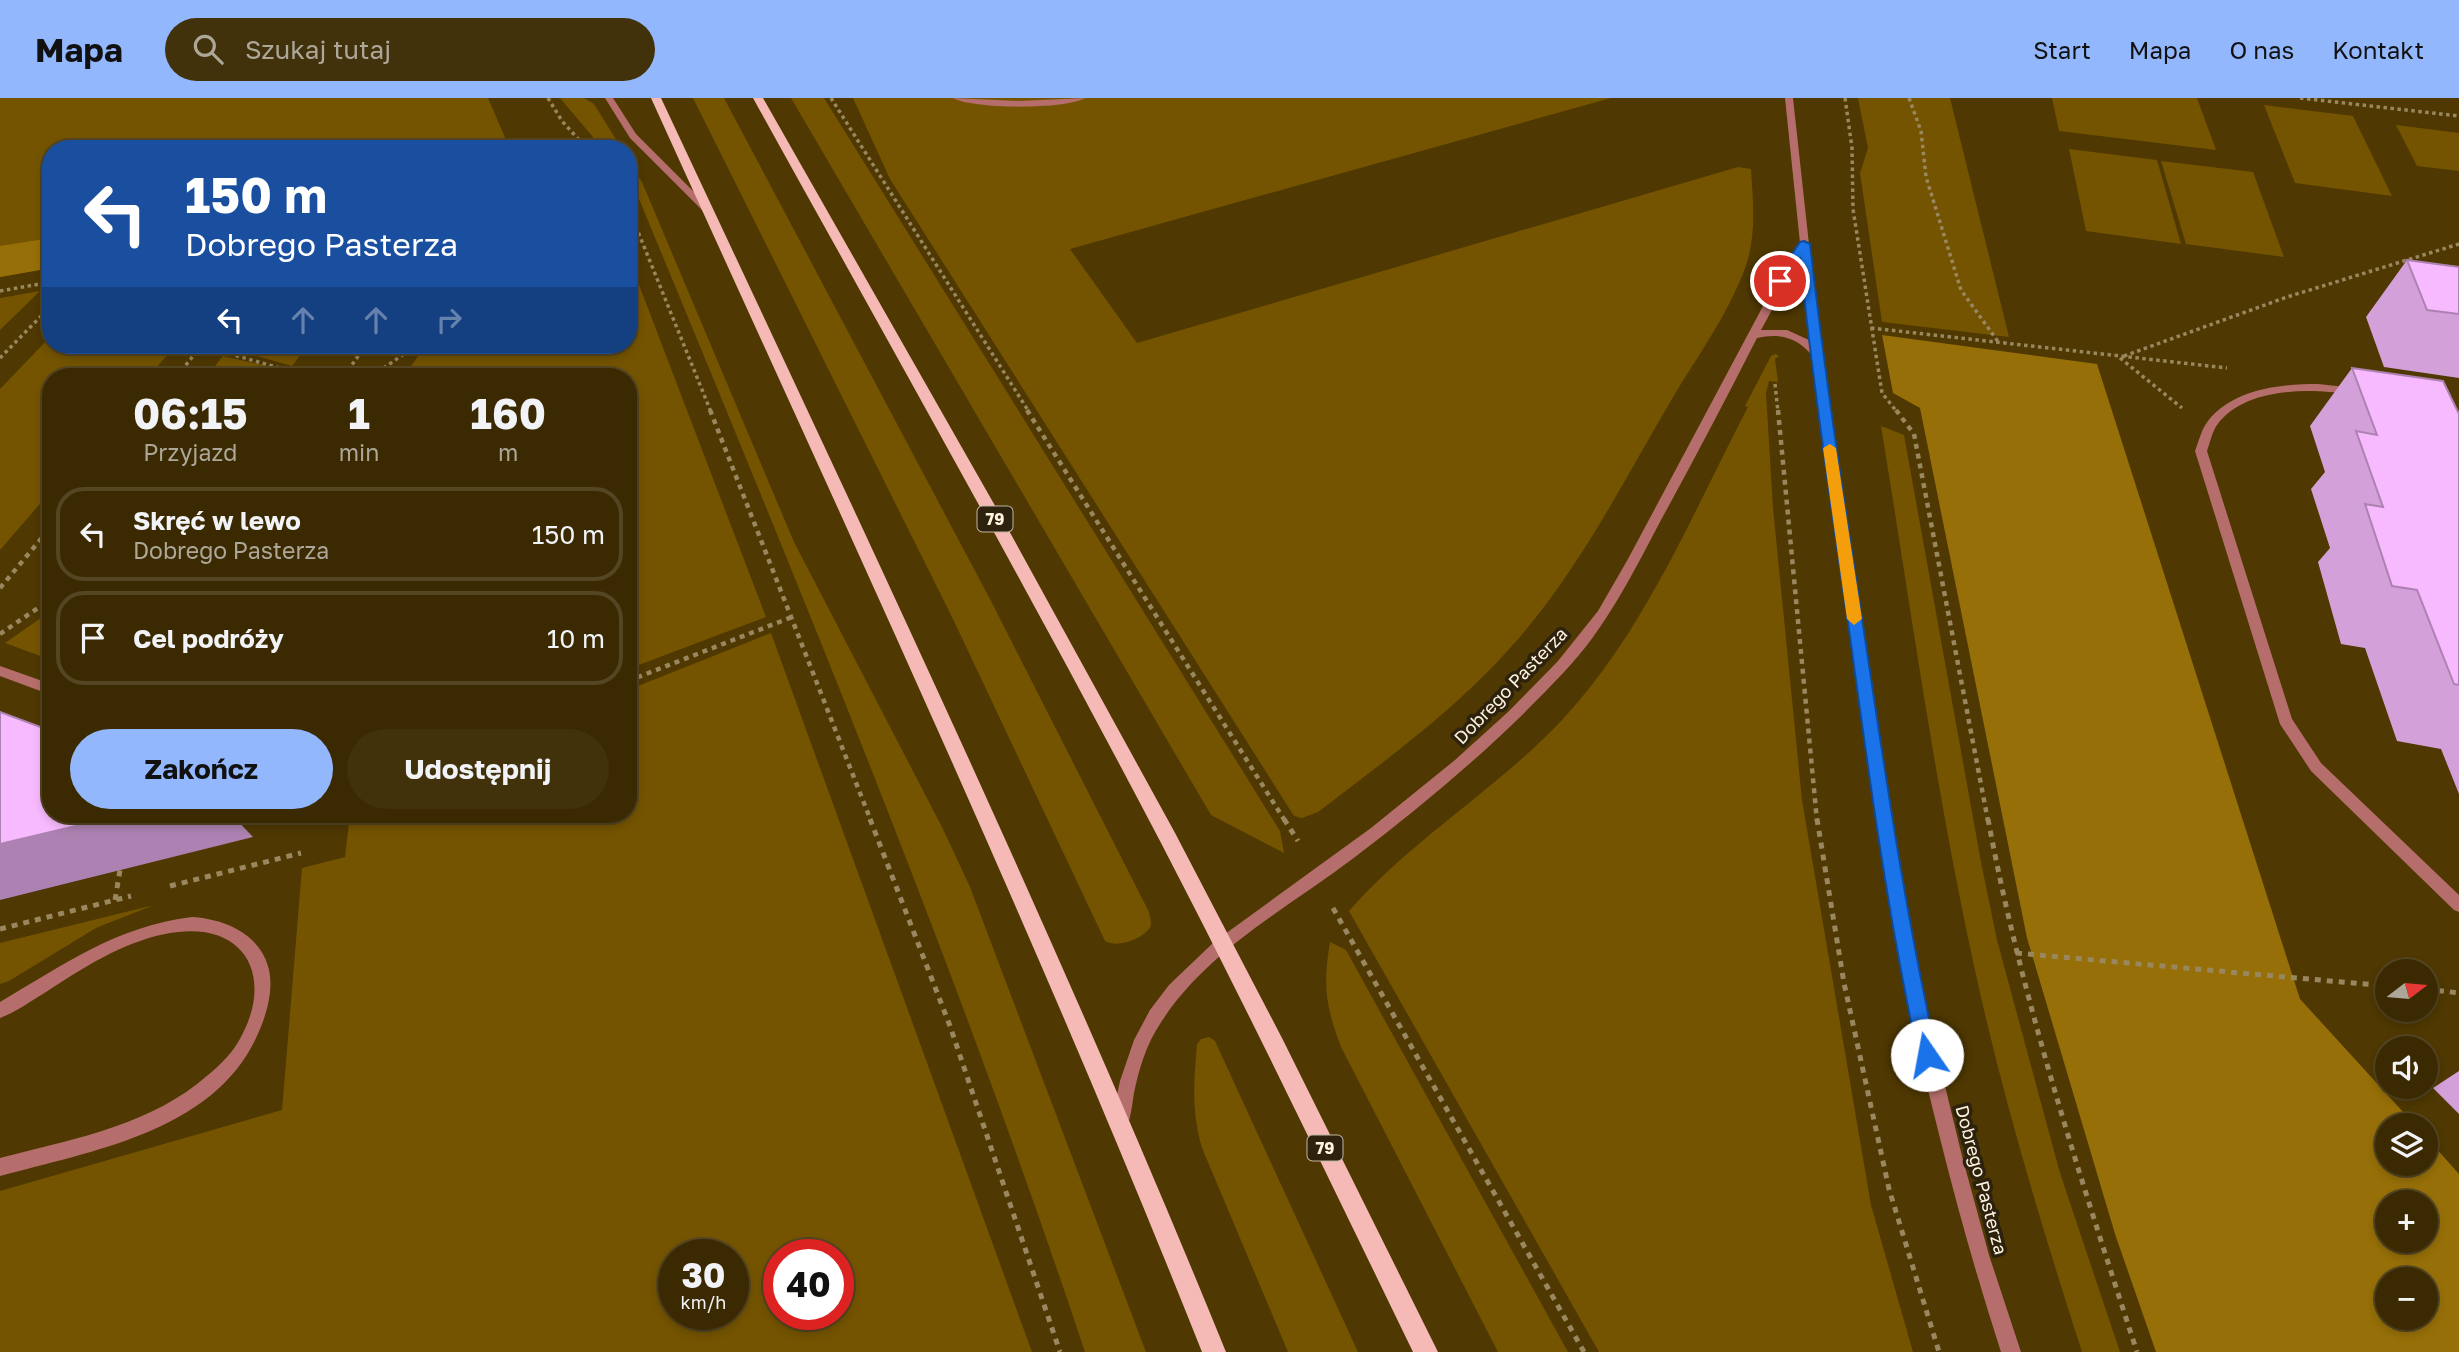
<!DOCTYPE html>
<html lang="pl">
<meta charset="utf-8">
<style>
body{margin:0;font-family:"Golos Text",sans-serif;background:#42320b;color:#f1f3f6;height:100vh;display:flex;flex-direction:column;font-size:26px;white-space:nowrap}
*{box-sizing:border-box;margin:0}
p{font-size:23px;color:#aca799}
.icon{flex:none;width:38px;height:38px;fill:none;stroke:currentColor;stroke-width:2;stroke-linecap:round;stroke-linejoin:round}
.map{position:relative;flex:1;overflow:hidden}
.sheet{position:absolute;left:42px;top:270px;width:595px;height:455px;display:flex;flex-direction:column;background:#3b2a01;border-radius:28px;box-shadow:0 4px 10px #0003,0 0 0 2px #544623}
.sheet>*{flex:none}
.hud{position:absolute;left:42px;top:42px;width:595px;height:214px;border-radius:28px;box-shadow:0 4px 10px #0003,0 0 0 2px #544623;background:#1a4fa0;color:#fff;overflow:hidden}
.needle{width:46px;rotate:74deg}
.controls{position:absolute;left:2375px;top:861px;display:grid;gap:14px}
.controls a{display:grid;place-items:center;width:63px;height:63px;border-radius:50%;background:#3b2a01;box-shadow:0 4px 10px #0003,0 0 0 2px #544623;font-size:35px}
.speed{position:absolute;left:658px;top:1141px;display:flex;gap:14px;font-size:35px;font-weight:700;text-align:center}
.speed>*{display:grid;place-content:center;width:91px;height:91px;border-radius:50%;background:#3b2a01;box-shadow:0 4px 10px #0003,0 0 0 2px #544623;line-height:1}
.speed small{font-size:18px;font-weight:400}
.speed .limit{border:10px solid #d22;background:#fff;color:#111}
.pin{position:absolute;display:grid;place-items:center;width:60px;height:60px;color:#fff;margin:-30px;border:4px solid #fff;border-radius:50%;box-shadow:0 2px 7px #0007}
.me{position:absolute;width:77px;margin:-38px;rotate:348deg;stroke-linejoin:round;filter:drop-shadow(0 0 5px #0008)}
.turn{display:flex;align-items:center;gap:24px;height:147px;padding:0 28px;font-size:32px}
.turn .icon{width:91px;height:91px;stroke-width:2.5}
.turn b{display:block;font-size:49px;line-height:60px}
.lanes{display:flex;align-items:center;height:66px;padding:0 28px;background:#0003;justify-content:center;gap:35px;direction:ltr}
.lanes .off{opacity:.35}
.eta{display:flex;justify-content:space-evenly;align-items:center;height:119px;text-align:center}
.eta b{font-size:42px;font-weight:700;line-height:49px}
.button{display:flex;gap:14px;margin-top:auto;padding:14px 28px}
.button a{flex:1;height:80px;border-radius:42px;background:#93b7fd;color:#111;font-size:28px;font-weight:700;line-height:80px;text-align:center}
.button a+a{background:#42320b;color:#f1f3f6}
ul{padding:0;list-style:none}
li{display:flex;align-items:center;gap:21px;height:94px;margin:0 14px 10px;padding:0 14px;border:4px solid #544623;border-radius:28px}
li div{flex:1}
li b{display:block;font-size:26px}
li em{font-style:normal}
header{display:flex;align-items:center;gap:42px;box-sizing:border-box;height:98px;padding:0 35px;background:#93b7fd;color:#111}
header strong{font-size:33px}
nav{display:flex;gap:38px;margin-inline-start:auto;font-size:24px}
.search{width:490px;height:63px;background:#42320b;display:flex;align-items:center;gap:18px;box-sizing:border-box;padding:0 24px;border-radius:38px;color:#aca799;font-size:26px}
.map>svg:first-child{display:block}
</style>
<header>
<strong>Mapa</strong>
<div class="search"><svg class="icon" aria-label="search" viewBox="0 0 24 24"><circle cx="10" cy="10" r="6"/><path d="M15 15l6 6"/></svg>Szukaj tutaj</div>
<nav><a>Start</a><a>Mapa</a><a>O nas</a><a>Kontakt</a></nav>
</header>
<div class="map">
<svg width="2459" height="1254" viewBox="0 0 2459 1254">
<rect width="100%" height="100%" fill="#4f3801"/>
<!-- green -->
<path fill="#745400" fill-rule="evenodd" d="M0,0h488l22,51h-459v119l-51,9z
M560,0h24l10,6 28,45h-19z
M693,0h31l267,503 158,311c1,6 4,12 0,17 -9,11 -32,19 -44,12l-153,-324z
M791,0h33l456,733 4,22 -73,-38z
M853,0h758l-541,151 67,94 601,-176 13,2c2,31 5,60 -3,90 -15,49 -50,96 -76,140 -49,83 -95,175 -161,248 -57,64 -125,113 -193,165l-16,6 -8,-2 -404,-637z
M1858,0h92l59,239 -127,-15 -22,-149 8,-25z
M2052,0h145l19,52 -157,-19z
M2264,7l89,11 39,80 -97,-13z
M2396,27l63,8v38l-42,-5z
M2069,51l88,11 24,84 -95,-13z
M628,61l14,23 152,360 148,285 28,60 176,465h-61c-131,-393 -290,-776 -448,-1158l-9,-14z
M2161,63l92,11 31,85 -98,-13z
M628,158l138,361 -138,52v-293h-224l22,-31h202z
M40,193l-40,39v-32z
M51,238v9h125l-27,31h-98v115l-51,59v-161z
M232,247h76l-16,21 -63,-18z
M1775,256l4,2 -4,3 3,23 -9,-1 -3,12 7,115 29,292 69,405 42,147h-314l-250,-441c63,-72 147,-121 213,-191 83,-89 130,-206 186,-313l-3,-1 26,-50z
M223,258l66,15 -4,5h-78z
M1881,328l23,9 77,427 16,78 63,233 60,179h-38c-40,-124 -78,-250 -106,-377 -40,-181 -65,-366 -95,-549z
M51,513v49l-46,-17z
M771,535l261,719h-1032v-161l282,-81 20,-242 43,-11 5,-43h278v-124zM674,1157h59v59h-59zM779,1157h59v59h-59z
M154,807l-58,23 -87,53 -9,3v-41z
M1330,844l16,8 222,402h-70l-157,-305c-16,-42 -18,-62 -11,-105z
M1209,939l6,4 143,311h-70l-86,-204c-11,-38 -8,-66 -5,-104l4,-5z"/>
<!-- forest -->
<path fill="#966f08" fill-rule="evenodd" d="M51,140v30l-51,9v-31z
M1882,237l215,29 203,635 115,126h-28v39h39v-27l33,37v178h-303l-41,-118 -88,-296 -107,-530 -27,-15zM2387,1104h39v39h-39zM2387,1181h39v39h-39z"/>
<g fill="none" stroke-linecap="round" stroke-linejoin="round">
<!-- path-far2 -->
<path stroke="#99875f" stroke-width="3.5" stroke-dasharray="3.5 3.5" stroke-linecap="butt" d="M548,0l14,23 25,28
M831,0l198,314
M1845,0l7,50 1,61 29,184 15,19
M1909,0l12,33 5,46 35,113 38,53
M2300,0l159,18
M628,109l83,205
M0,193l51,-9
M1871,230l356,40
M202,248l106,30
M2124,258l163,-59 172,-53
M0,260l51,-52
M2120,260l62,50
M177,278l25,-31
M344,278l22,-31
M372,278l45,-31
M1775,286l3,28"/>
<!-- path-far1 -->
<path stroke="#99875f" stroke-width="4.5" stroke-dasharray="5 5" stroke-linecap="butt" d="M710,312l161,411
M1027,312l258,411
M1778,312l39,411
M1896,312l18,24 74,387
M0,490l51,-61
M0,536l51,-35
M628,583l164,-64"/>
<!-- path -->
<path stroke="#99875f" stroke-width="5" stroke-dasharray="6 6" stroke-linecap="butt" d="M870,721l80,207 110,326
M1284,721l14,22
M1817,721l27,164 45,206 50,163
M1988,721c34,182 92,357 149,533
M170,788l131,-33
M115,802l5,-30
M1333,810l251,444
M0,831l131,-33
M2016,855l371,33
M2426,891l33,4"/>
<!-- service -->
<path fill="#b56e6b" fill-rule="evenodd" d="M953,0l66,3 66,-3c-20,12 -113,11 -132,0z"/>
<!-- minor -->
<path fill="#b56e6b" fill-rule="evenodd" d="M2318,286l37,4 6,3c-8,6 -22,1 -32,1 -37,-3 -88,0 -112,33 -5,7 -7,18 -10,26l85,268 29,44 138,132v17l-5,-2 -143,-139 -31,-47 -85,-273c4,-10 6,-21 13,-30 25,-32 73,-37 110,-37z
M0,568l51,18v11l-51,-19z
M192,819c32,2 66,16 76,49 6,20 0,44 -8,63 -41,102 -166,121 -260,147v-18c68,-18 140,-30 197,-74 14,-11 28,-23 38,-37 43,-66 13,-130 -70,-113 -44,9 -82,34 -119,58 -15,9 -30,20 -46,26v-16c63,-37 117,-76 192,-85z"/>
<!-- tertiary -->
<path fill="#b56e6b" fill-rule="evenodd" d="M605,0h8l23,36 74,74v4h-6l-74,-74z
M1785,0h8l28,256 93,604 48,198 27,99 32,97h-20c-42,-129 -74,-261 -103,-394l-87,-604c-15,-17 -32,-21 -54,-16 -31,61 -63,122 -96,182 -28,53 -55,108 -96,151 -64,69 -135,129 -210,186 -67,51 -149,94 -195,167 -14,21 -21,45 -26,69 -2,12 -3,25 -8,36l-6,2 -6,-2 -3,-6 9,-42 14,-41 16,-30 19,-25 45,-43 157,-114 84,-68 53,-48 50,-51 40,-50 30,-52 142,-266 30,-50zM1801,159l8,83 -22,-10h-26z"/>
<!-- primary -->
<path fill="#f5bab6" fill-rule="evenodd" d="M651,0h10c195,416 392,829 565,1254h-24c-169,-425 -362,-838 -551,-1254z
M753,0h10l239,420 172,313 108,207 156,314h-25c-83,-171 -165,-342 -253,-511 -131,-250 -270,-496 -407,-743z"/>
</g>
<!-- wall -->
<path fill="#d4a0da" d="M2407,162l52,7v111l-75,-11 -18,-50z
M2352,270l107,46v380l-18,-45 -44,-8 -32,-93 -24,-4 -23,-82 12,-14 -19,-59 14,-17 -15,-46z
M2459,973v43l-26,-26z"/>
<!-- shaded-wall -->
<path fill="#ad82b2" d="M126,716h105l22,23 -253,63v-56z"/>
<!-- building -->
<path fill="#f7bafe" stroke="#ad82b2" stroke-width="2" d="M2407,162l52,7v47l-32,-4z
M2352,270l91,13 16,33v271l-5,-1 -37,-94 -25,-4 -27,-82 18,3 -27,-76 21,4z
M0,614l51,19v83h75l-126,30z"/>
<!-- route -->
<path fill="#1a73e8" stroke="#114b97" stroke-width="2" d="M1804,143l6,3c15,132 35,263 55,394 21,140 41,279 72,417l-3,6 -7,3 -6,-3 -3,-6c-30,-138 -49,-278 -68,-418 -18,-126 -37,-252 -50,-378l-16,24 -10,-2 26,-39z"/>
<!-- slow -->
<path fill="#f59e0b" d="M1830,346l6,4 26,171 -8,6 -7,-6 -24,-171z"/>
<g text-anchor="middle" stroke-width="7" stroke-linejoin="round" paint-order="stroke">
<!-- shield labels -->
<g fill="#2c220e" stroke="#bfb4a0" stroke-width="2">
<rect x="977.5" y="408.5" width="35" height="25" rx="5"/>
<rect x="1307.5" y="1037.5" width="35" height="25" rx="5"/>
</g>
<g font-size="16" font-weight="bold" fill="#fef3df">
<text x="995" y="427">79</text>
<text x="1325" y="1056">79</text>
</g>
<!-- street labels -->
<g font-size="18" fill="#fef3df" stroke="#2c220e">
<text transform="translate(1511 588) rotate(-46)" y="6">Dobrego Pasterza</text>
<text transform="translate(1981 1082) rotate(75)" y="6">Dobrego Pasterza</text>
</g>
</g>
</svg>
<div class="controls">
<a><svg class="needle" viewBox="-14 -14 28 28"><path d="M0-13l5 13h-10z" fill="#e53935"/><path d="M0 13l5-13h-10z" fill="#aca799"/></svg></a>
<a><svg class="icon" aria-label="sound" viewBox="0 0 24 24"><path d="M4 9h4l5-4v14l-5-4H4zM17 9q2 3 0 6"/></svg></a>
<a><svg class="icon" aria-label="layers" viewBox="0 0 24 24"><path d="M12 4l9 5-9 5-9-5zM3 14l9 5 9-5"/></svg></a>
<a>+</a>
<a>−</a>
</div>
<div class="speed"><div>30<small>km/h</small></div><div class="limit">40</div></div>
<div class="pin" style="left:1780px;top:183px;background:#d93025"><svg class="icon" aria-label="arrive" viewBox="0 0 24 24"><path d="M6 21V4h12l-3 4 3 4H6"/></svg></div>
<svg class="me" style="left:1927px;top:957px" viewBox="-20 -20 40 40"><circle r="19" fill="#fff"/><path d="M0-13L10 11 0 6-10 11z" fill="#1a73e8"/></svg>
<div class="hud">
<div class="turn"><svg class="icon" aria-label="left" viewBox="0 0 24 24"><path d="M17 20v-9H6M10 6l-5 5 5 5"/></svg><div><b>150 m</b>Dobrego Pasterza</div></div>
<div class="lanes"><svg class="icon" aria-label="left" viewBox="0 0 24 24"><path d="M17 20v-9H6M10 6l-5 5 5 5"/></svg><svg class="icon off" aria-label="ahead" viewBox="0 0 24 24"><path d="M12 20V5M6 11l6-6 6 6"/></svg><svg class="icon off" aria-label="ahead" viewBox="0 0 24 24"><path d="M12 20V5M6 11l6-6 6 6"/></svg><svg class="icon off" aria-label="right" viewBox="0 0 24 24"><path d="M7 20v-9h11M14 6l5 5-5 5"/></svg></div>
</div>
<section class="sheet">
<div class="eta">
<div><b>06:15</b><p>Przyjazd</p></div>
<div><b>1</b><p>min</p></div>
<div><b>160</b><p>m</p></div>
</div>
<ul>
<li><svg class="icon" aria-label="left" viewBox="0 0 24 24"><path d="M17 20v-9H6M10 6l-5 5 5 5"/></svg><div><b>Skręć w lewo</b><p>Dobrego Pasterza</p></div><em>150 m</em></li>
<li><svg class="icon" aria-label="arrive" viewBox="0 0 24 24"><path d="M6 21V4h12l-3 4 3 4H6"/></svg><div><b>Cel podróży</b></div><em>10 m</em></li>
</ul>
<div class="button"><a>Zakończ</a><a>Udostępnij</a></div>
</section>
</div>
